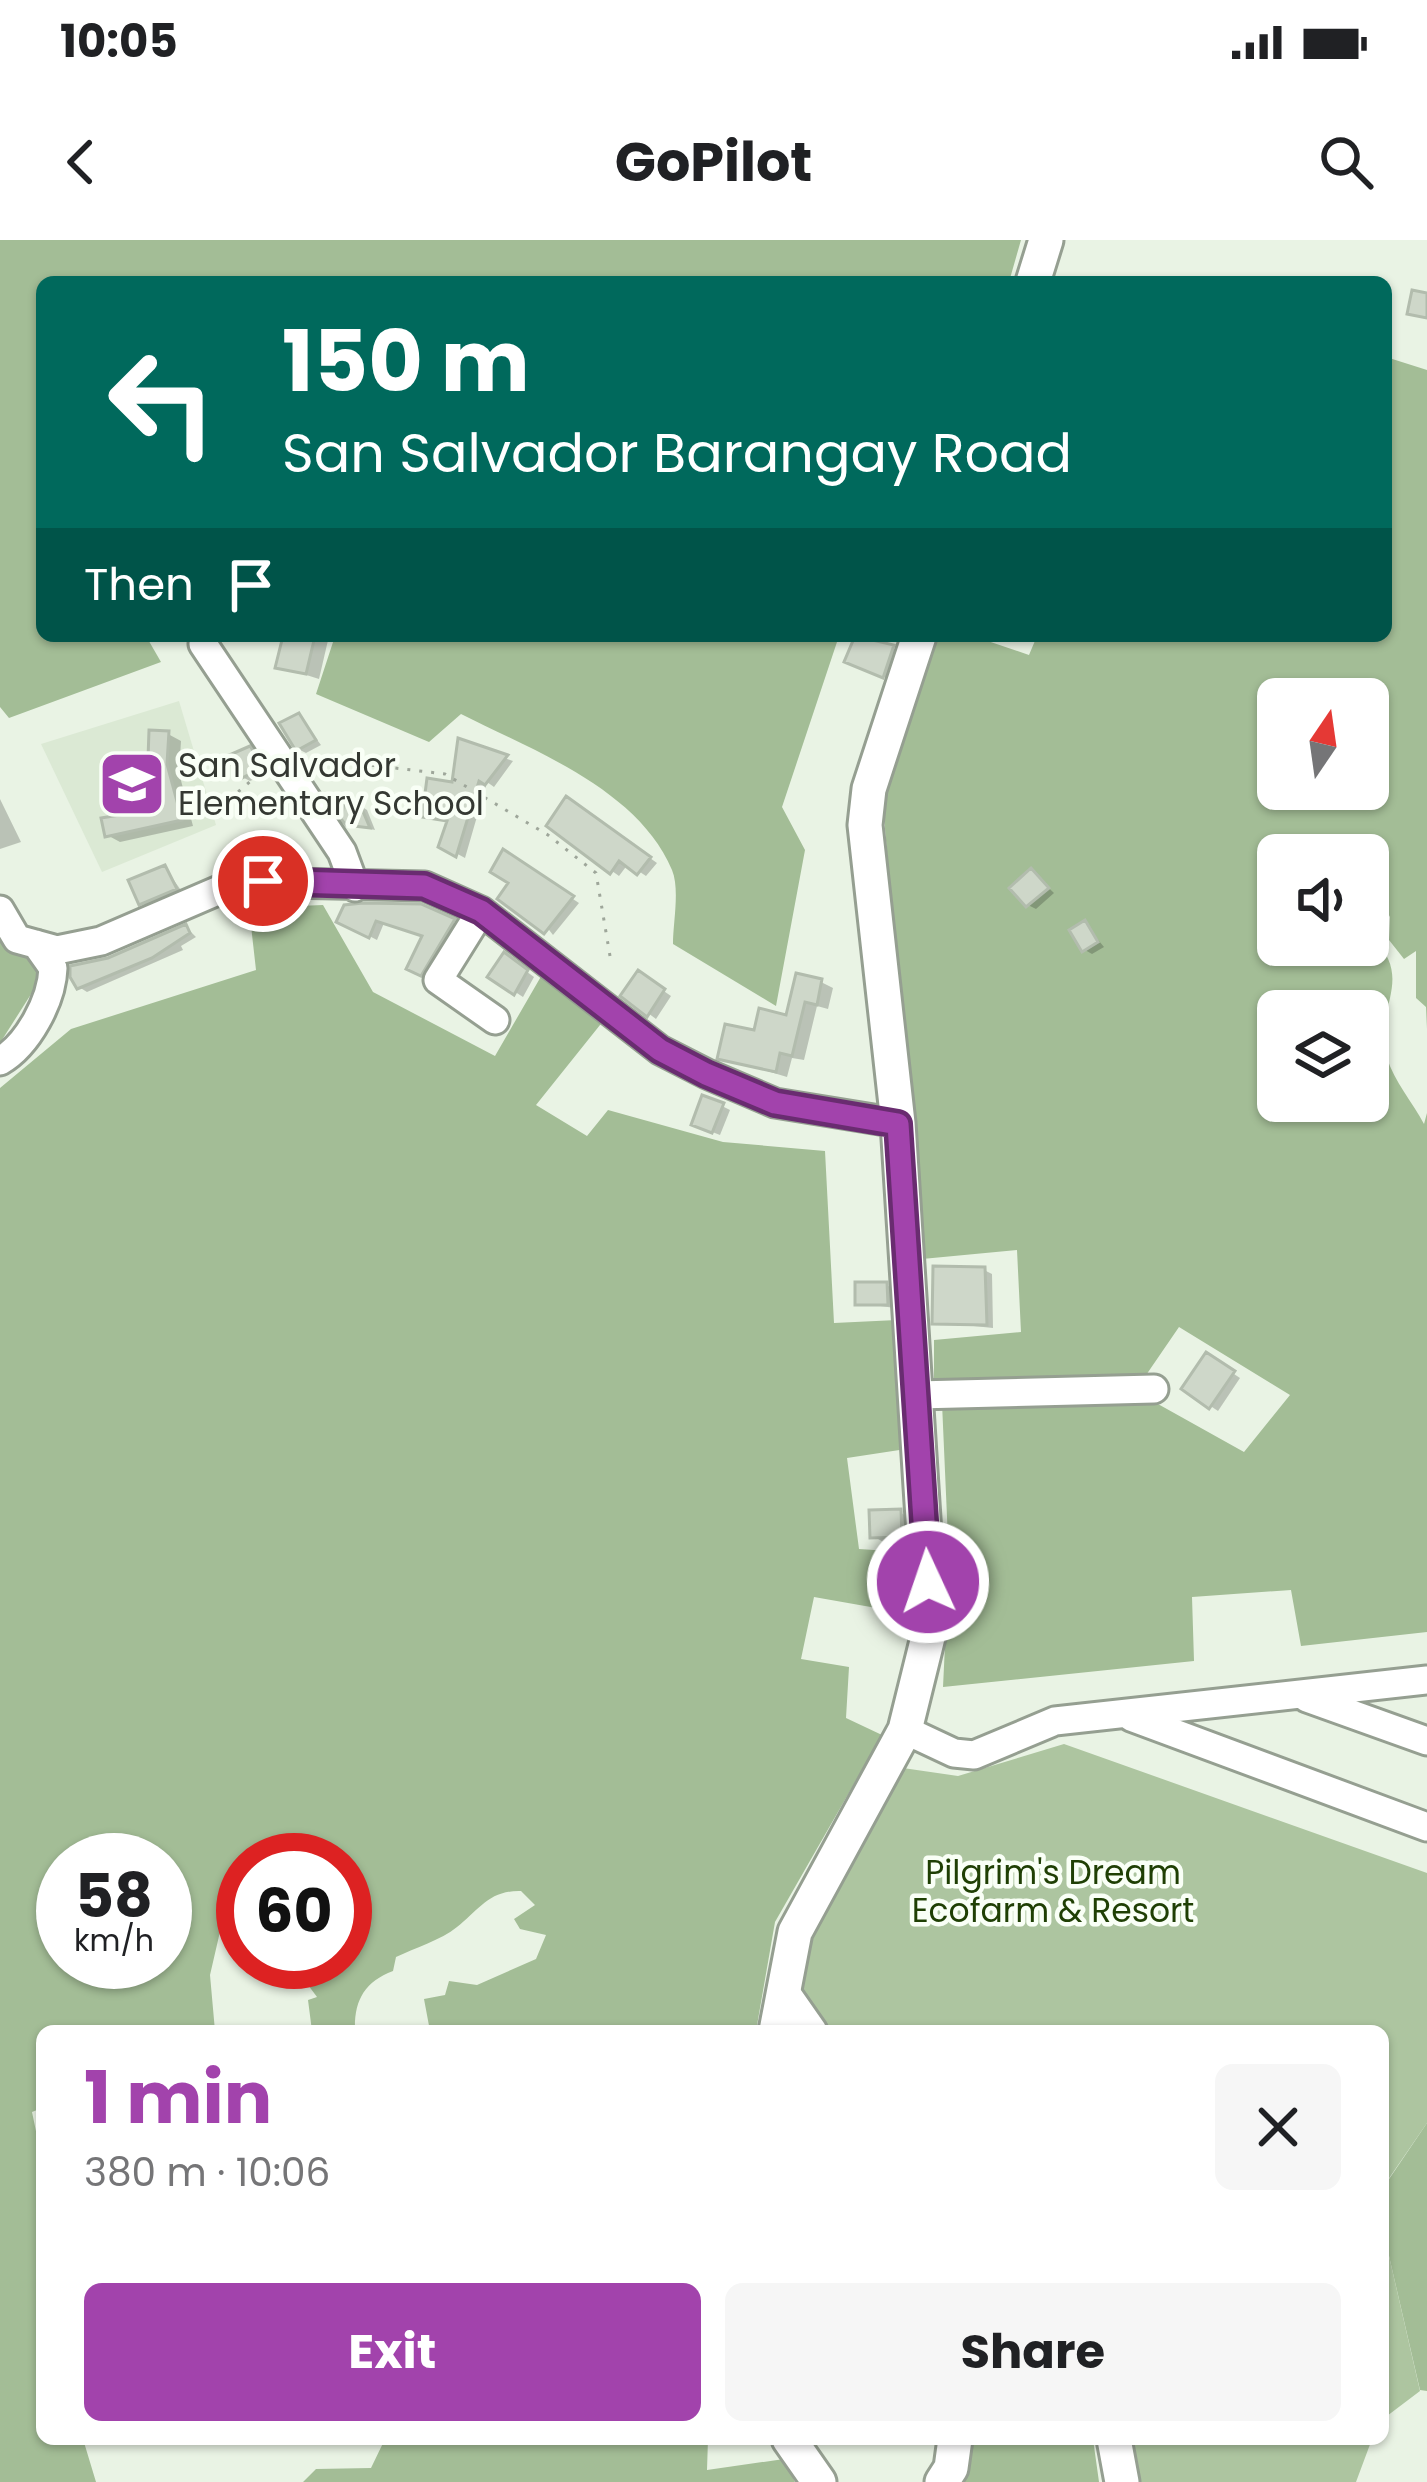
<!DOCTYPE html>
<meta charset="utf-8">
<style>
body{margin:0;font-family:Poppins,sans-serif;background:#f6f6f6;color:#202124;height:100vh;display:flex;flex-direction:column;font-size:45px;white-space:nowrap}
*{box-sizing:border-box;margin:0}
p{font-size:39px;color:#757577}
.icon{flex:none;width:66px;height:66px;fill:none;stroke:currentColor;stroke-width:2;stroke-linecap:round;stroke-linejoin:round}
.map{position:relative;flex:1;overflow:hidden}
.panel{position:absolute;left:36px;top:1785px;width:1353px;height:420px;display:flex;flex-direction:column;background:#fff;border-radius:18px;box-shadow:0 3px 9px #0004}
.panel>*{flex:none}
.hud{position:absolute;left:36px;top:36px;width:1356px;height:366px;border-radius:18px;box-shadow:0 3px 9px #0004;background:#00695c;color:#fff;overflow:hidden}
.needle{width:78px;rotate:13deg}
.buttons{position:absolute;left:1257px;top:438px;display:grid;gap:24px}
.buttons a{display:grid;place-items:center;width:132px;height:132px;border-radius:18px;background:#fff;box-shadow:0 3px 9px #0004;font-size:60px}
.speed{position:absolute;left:36px;top:1593px;display:flex;gap:24px;font-size:60px;font-weight:700;text-align:center}
.speed>*{display:grid;place-content:center;width:156px;height:156px;border-radius:50%;background:#fff;box-shadow:0 3px 9px #0004;line-height:1}
.speed small{font-size:30px;font-weight:400}
.speed .limit{border:18px solid #d22;background:#fff;color:#111}
.pin{position:absolute;display:grid;place-items:center;width:102px;height:102px;color:#fff;margin:-51px;border:6px solid #fff;border-radius:50%;box-shadow:0 3px 12px #0007}
.me{position:absolute;width:132px;margin:-66px;rotate:357deg;stroke-linejoin:round;filter:drop-shadow(0 0 9px #0008)}
.turn{display:flex;align-items:center;gap:42px;height:252px;padding:0 48px;font-size:54px}
.turn .icon{width:156px;height:156px;stroke-width:2.5}
.turn b{display:block;font-size:84px;line-height:102px}
.then{display:flex;align-items:center;height:114px;padding:0 48px;background:#0003;gap:24px;font-size:45px}
.round{display:grid;place-items:center;flex:none;width:126px;height:126px;border-radius:18px;background:#f6f6f6}
.summary{display:flex;align-items:center;justify-content:space-between;height:204px;padding:0 48px}
h1{font-size:72px;font-weight:700;line-height:90px;color:#a243ac}
.action{display:flex;gap:24px;margin-top:auto;padding:24px 48px}
.action a{flex:1;height:138px;border-radius:18px;background:#a243ac;color:#fff;font-size:48px;font-weight:700;line-height:138px;text-align:center}
.action a+a{background:#f6f6f6;color:#202124}
.status{display:flex;justify-content:space-between;align-items:center;height:84px;padding:0 60px;background:#fff;direction:ltr}
.status svg{height:33px;fill:currentColor}
header{display:flex;justify-content:space-between;align-items:center;height:156px;padding:0 48px;background:#fff;font-size:54px;font-weight:700}
.map>svg:first-child{display:block}
</style>
<div class="status"><b>10:05</b><svg viewBox="0 0 49 12"><path d="M0 12V9h3v3zM5 12V6h3v6zM10 12V3h3v9zM15 12V0h3v12zM26 1h20v11H26zM47 4h2v5h-2z"/></svg></div>
<header><svg class="icon" aria-label="back" viewBox="0 0 24 24"><path d="M15 5l-7 7 7 7"/></svg>GoPilot<svg class="icon" aria-label="search" viewBox="0 0 24 24"><circle cx="10" cy="10" r="6"/><path d="M15 15l6 6"/></svg></header>
<div class="map">
<svg width="1427" height="2242" viewBox="0 0 1427 2242">
<rect width="100%" height="100%" fill="#e9f3e4"/>
<!-- built -->
<path fill="#dbe9d4" d="M179,461l37,124 -114,47 -61,-128z"/>
<!-- green -->
<path fill="#adc5a0" d="M1064,1504l363,129v250l-44,64v-156h-595l14,-106 94,-158 62,9z
M1383,1990l37,161 -37,28z
M1122,2199h250l-16,43h-227z"/>
<!-- forest -->
<path fill="#a3bd96" fill-rule="evenodd" d="M0,0h1021l-12,42h-967v354h104l15,26 -152,56 -9,-11z
M1386,117l41,13v659l-1,-22 -10,-9v-47l-12,8 -15,-19 1,-23 -8,-15 -8,2 -2,33c44,43 1,70 15,121 7,23 26,45 37,66l3,-11v519l-126,14 -10,-56 -99,7 2,64 -251,26 6,-125 -7,-159 207,-4 95,53 46,-57 -111,-68 -37,54 -208,3v-44l87,-8 -4,-82 -95,9 -40,-465 54,-158h37l56,19 8,-19h349zM1278,459h90v90h-90zM1278,615h90v90h-90zM1278,771h90v90h-90z
M335,396h504l-57,171 23,43 -29,156 -103,-62c0,-21 7,-55 -1,-74 -34,-81 -138,-119 -211,-156l-32,28 -113,-48z
M323,665l50,87 122,64 48,-83 61,47 -68,85 51,31 21,-26 115,32 102,9 9,172 63,-3 9,129 -59,9 12,91 60,4 -3,62 -102,-18 -13,62 48,8 -3,51 36,17 -107,187 -19,109h-326l-6,-32 21,-4 4,-14 28,4 59,-26 10,-24 -26,-6 -6,-10 21,-14 -14,-14c-32,-1 -42,19 -64,36 -16,13 -42,21 -61,30l-3,14c-29,11 -39,30 -38,60h-43l-4,-31 9,-3 -26,-35h54v-102h-102v53l-21,10 -12,52 5,56h-173v77l-10,4 10,48v279h41l13,43h-96v-1394l71,-59 185,-59 -7,-62zM63,1620h102v102h-102z
M0,689l47,40 -47,74z
M1427,1883v268l-7,-1 -37,-160v-42z
M385,2199h323l-1,31 77,-11 11,23h-492l13,-13 55,-1z
M967,2199h126l6,43h-145z"/>
<!-- shadow -->
<path fill="#0003" d="M287,396h42l-10,43 -41,-13z
M858,396l42,16 -9,28 -43,-20z
M299,476l22,29 -15,8 -8,-4z
M168,494l13,7 -2,32 14,53 -73,16 -13,-7 41,-33 3,-40z
M461,502l52,19 -19,26 -7,-5 -22,76 -24,-13 9,-22 -25,-8 30,-29z
M249,509l20,23 -19,9 -8,-4z
M0,559l21,43 -21,7z
M359,565l8,5 8,20 -27,-7z
M575,565l82,58 -11,13 -18,-12 -9,12 -7,-5z
M504,613l75,50 -26,32 -41,-53z
M165,628l18,25 -34,14 -8,-4z
M1032,632l22,21 -18,16 -8,-4z
M420,667l40,19 -31,51 -19,-9 15,-32 -41,-13 -7,17 -37,-19z
M1085,684l19,23 -12,7 -7,-4z
M186,687l10,10 -15,9 2,4 -96,42 -8,-5 30,-27z
M512,721l22,16 -11,20 -32,-21z
M639,734l32,22 -15,23 -32,-24z
M821,742l12,6 -5,21 -11,-3 -13,54 -12,-2 -5,19 -66,-20 68,-39z
M722,866l8,4 -10,25 -18,-7z
M984,1030l8,4 1,54 -58,-6z
M886,1045l8,4 1,19 -37,-5z
M1207,1116l33,22 -22,33 -33,-22z
M901,1273l17,10v22l-28,1 -17,-10z"/>
<!-- building -->
<path fill="#ced7c9" stroke="#b2bcad" stroke-width="3" d="M1412,50l15,3v25l-20,-4z
M283,396h32l-9,38 -31,-6z
M855,396l39,9 -11,33 -39,-16z
M299,473l17,27 -20,11 -17,-28z
M149,490l20,1 -2,33 15,56 -77,17 -4,-19 31,-5 -3,-9 16,-4 -8,-38 11,-3z
M458,498l50,17 -23,30 -6,-4 -23,76 -18,-10 9,-26 -25,-4 5,-39 25,4z
M250,506l14,21 -24,12 -13,-23z
M566,556l85,61 -14,18 -18,-14 -9,13 -64,-48z
M359,562l11,26 -24,-3 -5,-6 3,-16z
M503,609l71,47 -30,38 -47,-35 11,-16 -18,-11z
M165,625l12,24 -38,16 -11,-25z
M1031,628l18,20 -23,19 -17,-19z
M363,663l58,1 34,15 -34,57 -15,-7 16,-33 -46,-15 -7,17 -33,-16 8,-17z
M1085,680l13,22 -16,10 -13,-22z
M186,684l4,9 -38,25 -75,31 -7,-12v-11l38,-8z
M504,712l24,18 -14,25 -27,-18z
M638,730l27,19 -18,28 -27,-21z
M796,733l26,6 -5,26 -12,-3 -13,54 -12,-3 -4,19 -59,-13 8,-35 29,6 5,-22 27,7z
M702,855l22,8 -12,30 -21,-8z
M933,1026l52,1 2,58 -55,-1z
M855,1042h32l1,23h-33z
M1206,1112l29,19 -26,38 -28,-20z
M869,1270l32,-1 1,28 -32,1z"/>
<g fill="none" stroke-linecap="round" stroke-linejoin="round">
<!-- minor casing -->
<g stroke="#959f91" stroke-width="33">
<path id="minor" d="M203,404l139,208 13,35
M0,670l17,29 40,11 44,-9 137,-59 187,4 56,25 179,139 47,24 68,29 123,20
M481,671l-43,69 57,40
M0,821c28,-16 52,-61 53,-93l-17,-24
M917,1155l237,-6
M1307,1458l120,43
M1131,1477l296,110
M905,1490l49,23 20,2 81,-34 372,-41
M783,1748l30,43"/>
</g>
<!-- major casing -->
<g stroke="#959f91" stroke-width="39">
<path id="major" d="M1033,42l13,-42
M776,1791l19,-99 110,-202 25,-101 -32,-506 -33,-298 4,-36 50,-153
M789,2199l30,43
M1114,2199l8,43
M942,2242l9,-14 4,-29"/>
</g>
<!-- path -->
<path stroke="#9ea69a" stroke-width="3" stroke-dasharray="3 9" stroke-linecap="butt" d="M312,518l133,16 103,61 48,38 14,83
M207,566l16,-1 37,-32"/>
<!-- minor -->
<use href="#minor" stroke="#fff" stroke-width="27"/>
<!-- major -->
<use href="#major" stroke="#fff" stroke-width="33"/>
</g>
<g fill="none" stroke-linecap="round" stroke-linejoin="round">
<!-- route casing -->
<g stroke="#692c70" stroke-width="30">
<path id="route" d="M263,641l161,5 57,25 179,139 46,24 69,29 123,21 30,458"/>
</g>
<!-- route -->
<use href="#route" stroke="#a243ac" stroke-width="21"/>
</g>
<!-- icons -->
<defs>
<g id="school-square" transform="scale(3.45)"><rect x="-9" y="-9" width="18" height="18" rx="4" fill="#a243ac" stroke="#f9fff6"/><path d="M0-5L7-2L0 1L-7-2ZM-4 1L0 2.5L4 1V4Q0 6-4 4Z" fill="#fff"/></g>
</defs>
<g fill-rule="evenodd">
<use href="#school-square" x="132" y="544"/>
</g>
<g text-anchor="middle" stroke-width="9" stroke-linejoin="round" paint-order="stroke">
<!-- poi labels -->
<g font-size="33" fill="#343832" stroke="#f9fff6" text-anchor="start">
<text x="178" y="537">San Salvador<tspan x="178" dy="38">Elementary School</tspan></text>
</g>
<!-- park labels -->
<g font-size="33" fill="#1f3f04" stroke="#f9fff6">
<text x="1053" y="1644">Pilgrim's Dream<tspan x="1053" dy="38">Ecofarm &amp; Resort</tspan></text>
</g>
</g>
</svg>
<div class="buttons">
<a><svg class="needle" viewBox="-14 -14 28 28"><path d="M0-13l5 13h-10z" fill="#e53935"/><path d="M0 13l5-13h-10z" fill="#757577"/></svg></a>
<a><svg class="icon" aria-label="sound" viewBox="0 0 24 24"><path d="M4 9h4l5-4v14l-5-4H4zM17 9q2 3 0 6"/></svg></a>
<a><svg class="icon" aria-label="layers" viewBox="0 0 24 24"><path d="M12 4l9 5-9 5-9-5zM3 14l9 5 9-5"/></svg></a>
</div>
<div class="speed"><div>58<small>km/h</small></div><div class="limit">60</div></div>
<div class="pin" style="left:263px;top:641px;background:#d93025"><svg class="icon" aria-label="arrive" viewBox="0 0 24 24"><path d="M6 21V4h12l-3 4 3 4H6"/></svg></div>
<svg class="me" style="left:928px;top:1342px" viewBox="-20 -20 40 40"><circle r="17" fill="#a243ac" stroke="#fff" stroke-width="3"/><path d="M0-11L8 9 0 5-8 9z" fill="#fff"/></svg>
<div class="hud">
<div class="turn"><svg class="icon" aria-label="left" viewBox="0 0 24 24"><path d="M17 20v-9H6M10 6l-5 5 5 5"/></svg><div><b>150 m</b>San Salvador Barangay Road</div></div>
<div class="then">Then<svg class="icon" aria-label="arrive" viewBox="0 0 24 24"><path d="M6 21V4h12l-3 4 3 4H6"/></svg></div>
</div>
<section class="panel">
<div class="summary"><div><h1>1 min</h1><p>380 m · 10:06</p></div><a class="round"><svg class="icon" aria-label="close" viewBox="0 0 24 24"><path d="M6 6l12 12M18 6L6 18"/></svg></a></div>
<div class="action"><a>Exit</a><a>Share</a></div>
</section>
</div>
